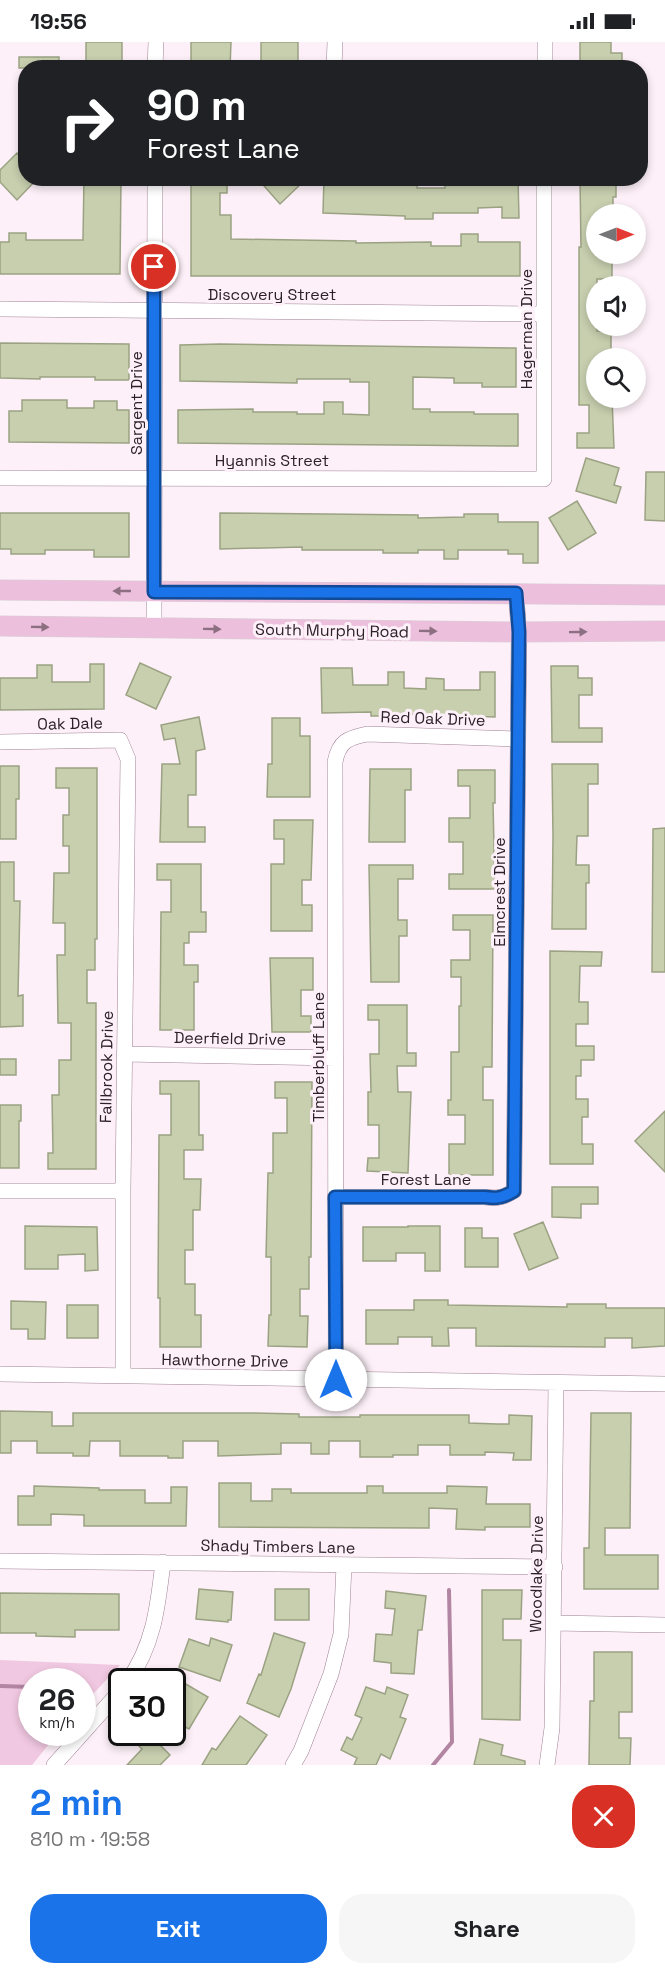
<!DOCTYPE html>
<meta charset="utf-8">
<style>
body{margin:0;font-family:"Space Grotesk",sans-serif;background:#f6f6f6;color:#202124;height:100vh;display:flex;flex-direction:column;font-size:22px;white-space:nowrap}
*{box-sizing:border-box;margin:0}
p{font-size:20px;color:#757577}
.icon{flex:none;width:33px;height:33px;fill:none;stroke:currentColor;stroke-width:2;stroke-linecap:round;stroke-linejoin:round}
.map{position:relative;height:1723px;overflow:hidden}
.drawer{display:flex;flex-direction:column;background:#fff;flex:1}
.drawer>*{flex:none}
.top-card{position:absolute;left:18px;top:18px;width:630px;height:126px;border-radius:24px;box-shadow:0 3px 9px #0003;background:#202124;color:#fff;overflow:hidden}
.needle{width:39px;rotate:90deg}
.controls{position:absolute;left:586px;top:162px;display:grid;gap:12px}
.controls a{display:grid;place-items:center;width:60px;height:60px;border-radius:50%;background:#fff;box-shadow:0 3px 9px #0003;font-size:30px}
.speed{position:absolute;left:18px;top:1626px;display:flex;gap:12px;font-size:30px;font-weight:700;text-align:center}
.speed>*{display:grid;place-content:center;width:78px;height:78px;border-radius:50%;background:#fff;box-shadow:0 3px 9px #0003;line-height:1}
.speed small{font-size:15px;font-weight:400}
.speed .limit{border:3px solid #111;border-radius:9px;background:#fff;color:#111}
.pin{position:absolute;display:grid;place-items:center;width:51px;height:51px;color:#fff;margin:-26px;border:3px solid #fff;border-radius:50%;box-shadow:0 2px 6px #0007}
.me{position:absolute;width:66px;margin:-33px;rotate:0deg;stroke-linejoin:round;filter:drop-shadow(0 0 4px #0008)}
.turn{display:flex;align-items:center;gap:21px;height:126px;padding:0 30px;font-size:27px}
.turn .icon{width:78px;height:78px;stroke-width:2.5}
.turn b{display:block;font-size:42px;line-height:51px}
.round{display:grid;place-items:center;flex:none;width:63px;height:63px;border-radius:24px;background:#f6f6f6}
.overview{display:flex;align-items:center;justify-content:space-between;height:102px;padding:0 30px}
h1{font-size:36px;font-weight:700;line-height:45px;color:#1a73e8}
.primary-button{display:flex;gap:12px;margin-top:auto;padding:12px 30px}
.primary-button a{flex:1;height:69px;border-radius:24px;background:#1a73e8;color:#fff;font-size:24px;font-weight:700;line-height:69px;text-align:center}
.primary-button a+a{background:#f6f6f6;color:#202124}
.status{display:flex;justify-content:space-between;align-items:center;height:42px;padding:0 30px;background:#fff;direction:ltr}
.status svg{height:16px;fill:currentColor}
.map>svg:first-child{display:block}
</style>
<div class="status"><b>19:56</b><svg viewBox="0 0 49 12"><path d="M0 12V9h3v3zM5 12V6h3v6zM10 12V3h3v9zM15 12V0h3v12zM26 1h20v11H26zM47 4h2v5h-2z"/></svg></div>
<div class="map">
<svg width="665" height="1723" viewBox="0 0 665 1723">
<rect width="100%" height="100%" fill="#fdf0f8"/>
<!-- green -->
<path fill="#f1c8e1" d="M0,1618l120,5 -37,40 -1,-23h-50v50l26,1 -26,32h-32z"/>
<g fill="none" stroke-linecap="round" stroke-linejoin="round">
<!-- stream -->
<path stroke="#b285a2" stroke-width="4" d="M0,1644l32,1
M433,1723l19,-23 -3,-152"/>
</g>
<!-- building -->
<path fill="#c7cfaf" stroke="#9ba283" stroke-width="1.5" d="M86,0h36v26h-36z
M191,0h40l-1,26h-39z
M261,0h37v26h-37z
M580,0h31v11h11v15h-42z
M19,15h40v11h-40z
M17,111l9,9v16h12l-21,22 -17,-18v-12z
M84,136h37l-1,96h-120v-32h9v-9h17v7h57z
M191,136h36v15h-7v22h11v24l125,2v2l75,-1v4h30v-12h17v8h42v34h-329z
M257,136h50l-27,26z
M324,136h94l-1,10h28v-10h73l1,40h-17v-11l-24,1v5h-45v6h-28v-3l-82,-3z
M580,136h36v19h-3v17h-16v40h15v25h-15v52h14v27h-14v40h15l2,50h-37v-15h12v-28h-10v-158h2z
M0,301l129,1v36h-34v-3h-55v2l-40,-1z
M220,302l296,4v39h-34v-4h-28v-5l-41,-1v32h17v3h44v2h44v32l-340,-3v-33l75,-1v3h44v2h27v-12h19v12l26,1v-33h-19v-3h-53v4l-117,-2v-36z
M22,358h45v8h27v-7h23v9h12v33l-120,-1v-31h13z
M586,416l33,10 -5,17 7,2 -5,16 -40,-12z
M646,430h19v49l-20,-1z
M577,459l19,32 -28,17 -19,-32z
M0,471h129v44h-35v-7h-49v4h-34v-5h-11z
M220,471l198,2v3l46,-1v-3h34v8h40v41h-15v-9h-15v-4h-50v9h-14v-9h-26v3h-35v-3h-81v-3l-82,2z
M140,621l31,14 -15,32 -30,-14z
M90,622h14v45l-104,1v-32h37v-13h15v17h38z
M551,624h27v12h14v17h-13v33h23v14h-50z
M321,626h31l1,17h35v-13h16v16l22,1v-11l18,1v11h36v-18h15v45l-91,-3v2h-33v-4l-49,1z
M199,675l6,32 -9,2v44h-8v32h17v15h-45l2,-78h18l-5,-26 -11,2 -3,-15z
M272,676h28v18h10v61h-43l1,-33h4z
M552,722h46v20h-10v52h-11l-1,29h13v18h-3v46h-34l1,-93z
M0,724h19v33h-3v40h-16z
M56,726h41v171h-2v31h-8v33h9v166h-48v-16h5l-1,-58h7v-35h12v-37h-13l-1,-68h8v-32h-12l1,-50h15v-27h-6v-31h6v-27h-13z
M370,727h41v21h-6v52h-36z
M458,728h37v33h-2l2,86h-46v-15h14v-32h-14v-24h21v-32h-12z
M274,778h39l-2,60h-9v25h10v26h-41v-67h13v-25h-10z
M665,786v144h-13l1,-143z
M0,820h14v39h6l-2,95 5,-1v31l-23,1z
M157,822h44v48h5v20h-17v11h-5v22h14v17h-4v48h-34l1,-118h10v-32h-14z
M369,823h44v14h-15v41h9v16h-8v46h-28z
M453,873h40l-1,152h-9v33h10v75h-44v-31h16v-29h-17v-15h3v-48h8v-46h2v-29h-10v-17h19v-30h-17z
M550,909l52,1 -1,14h-21l-1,36h9v22h-12v22h18v14h-13v16h-5v23h12v18h-6v27h11v20h-43z
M270,916h43v32h-12v26h10v16h-39z
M368,963h39v48h9v13h-19l1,26h13l-3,81 -41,-2 1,-13h11v-33h-11v-33h3l-1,-38h9v-34h-11z
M0,1017h16v16h-16z
M160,1039h39v54h4v15h-19v29h17l-1,31h-7v40h-8v34h10v31h6v32h-41v-49h-2l1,-163h12v-41h-11z
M275,1040h37l-1,175h-2v32h-9v27h8l-1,31 -39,-1 1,-31h2v-58h-5l2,-84h5v-40h14v-35h-12z
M0,1063h21v16h-2v47h-19z
M665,1069v61l-30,-31z
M552,1145h46v17h-17v14l-29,-1z
M543,1180l15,36 -29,12 -15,-36z
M25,1184l72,1 1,43 -13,1v-17l-27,1v14h-33z
M408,1184h32v45h-15v-18h-29v8h-33v-34h45z
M465,1186h17v10h16v29h-33z
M414,1258h34v5l119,2v-3h39v4h59v38l-33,2v-10h-27v9l-129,-1v-18h-28l1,18h-17v-9h-34v7h-32v-34h48z
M11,1259l35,1 -1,37h-17v-10h-17z
M67,1263h31v33h-31z
M0,1369l52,1v14h21v-13h179l47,1v3h61v-2h109v8l28,1h12v-9l23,1 -1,44h-18l1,-7 -29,-1v3h-35v-10h-32v10h-25v2h-33v-16h-31v13h-18v-11h-30v11l-63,2v-15h-35v17h-15v-2h-48v-15h-30l-1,15h-16v-3h-36v-12h-26v12h-11z
M591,1371h40l-1,115h-25v27h53v34h-74v-41h5z
M219,1441h32v18h21v-12h19v4h76v-7h16v7h64v-7l40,1 -1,17h44v23h-45v3l-29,-1 1,-20 -28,-1v20l-210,-1z
M34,1444l65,2v2h46v13h26v-16h16l-1,39h-102v-11l-33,-1v11h-33v-29h16z
M199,1547l34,3 -2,28h-3v2l-32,-3z
M275,1547h34v31h-34z
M482,1548h40l-1,29h-18v21h18l-1,80 -38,-1z
M386,1549l40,5 -4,34h-4l-4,44 -23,-1v-10l-17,-2 2,-27 16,1 3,-26 -10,-1z
M0,1551l119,1v36h-44v7l-39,-1v-3h-36z
M274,1591l31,10 -14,46 -12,28 -32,-14 12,-29 2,1z
M211,1596l21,7 -12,36 -41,-14 10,-28 20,7z
M594,1610h38v60h-13v26h12l-1,27h-41l1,-64h4z
M172,1634l36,21 -19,32 -17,-9z
M366,1645l19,7 2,-7 21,8 -8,22 6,2 -16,40 -9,-5 -5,11h-22l3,-7 -16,-8 6,-13 5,3 10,-22 -7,-3z
M240,1674l27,19 -21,30h-44l10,-17 4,2z
M125,1690h43l-10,11 12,12 -10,10h-33l15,-16z
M480,1697l23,6 -2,10 24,6v4h-51z"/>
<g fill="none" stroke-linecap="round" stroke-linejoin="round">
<!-- minor casing -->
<g stroke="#9f8294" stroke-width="16">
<path id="minor" d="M155,26l1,-26
M334,26l1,-26
M545,26v-26
M0,267l544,5
M0,436l544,1v-301
M154,586l1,-450
M0,700l120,-2 8,19 -5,432v185
M124,1012l212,4
M0,1149h123
M335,1155h150c13,2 19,0 29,-6l5,-559 -3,-39
M0,1332l665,10
M336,1338l-1,-618c4,-21 13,-24 32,-28l151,5
M0,1519l555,6
M553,1581l112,2
M127,1640c27,-36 31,-77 36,-120
M54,1723l68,-76
M293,1723l8,-14 30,-77 10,-40 3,-69
M547,1723l5,-37 4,-344"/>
</g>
<!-- major casing -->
<g stroke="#d5d3d4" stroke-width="21">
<path id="major" d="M0,548l665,5
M0,584l519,6 146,-1"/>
</g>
<!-- minor -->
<use href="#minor" stroke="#fff" stroke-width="15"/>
<!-- major -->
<use href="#major" stroke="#ecbfdc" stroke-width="20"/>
</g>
<!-- one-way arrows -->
<defs><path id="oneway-solid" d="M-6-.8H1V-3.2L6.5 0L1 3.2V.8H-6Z" transform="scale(1.5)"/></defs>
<g fill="#8c7082">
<use href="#oneway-solid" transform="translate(122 549) rotate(-180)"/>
<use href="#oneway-solid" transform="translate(40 585) rotate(1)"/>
<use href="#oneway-solid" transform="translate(212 587) rotate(1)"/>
<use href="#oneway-solid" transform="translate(428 589) rotate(1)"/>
<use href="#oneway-solid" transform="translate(578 590) rotate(-1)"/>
</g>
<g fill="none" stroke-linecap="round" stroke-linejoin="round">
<!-- route casing -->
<g stroke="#114b97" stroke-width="15">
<path id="route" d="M154,225v325l362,1 3,39 -5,559c-10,6 -16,8 -29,6h-150l1,183"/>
</g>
<!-- route -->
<use href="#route" stroke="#1a73e8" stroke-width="10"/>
</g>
<g text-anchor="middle" stroke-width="6" stroke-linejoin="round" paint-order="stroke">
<!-- street labels -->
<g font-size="16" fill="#2d2129" stroke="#fdf0f8">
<text x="272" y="258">Discovery Street</text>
<text transform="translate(526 287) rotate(-90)" y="6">Hagerman Drive</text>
<text transform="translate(136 361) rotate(-90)" y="6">Sargent Drive</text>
<text x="272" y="424">Hyannis Street</text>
<text transform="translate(332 588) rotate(1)" y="6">South Murphy Road</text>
<text transform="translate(433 676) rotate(2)" y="6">Red Oak Drive</text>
<text transform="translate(70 681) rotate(-1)" y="6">Oak Dale</text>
<text transform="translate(499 850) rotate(-90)" y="6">Elmcrest Drive</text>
<text transform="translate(230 996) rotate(1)" y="6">Deerfield Drive</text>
<text transform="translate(318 1015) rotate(-90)" y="6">Timberbluff Lane</text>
<text transform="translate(106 1025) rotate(-89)" y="6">Fallbrook Drive</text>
<text x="426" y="1143">Forest Lane</text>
<text transform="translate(225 1318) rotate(1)" y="6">Hawthorne Drive</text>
<text transform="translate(278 1504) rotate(1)" y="6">Shady Timbers Lane</text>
<text transform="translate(536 1532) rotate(-89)" y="6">Woodlake Drive</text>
</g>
</g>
</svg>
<div class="controls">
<a><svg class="needle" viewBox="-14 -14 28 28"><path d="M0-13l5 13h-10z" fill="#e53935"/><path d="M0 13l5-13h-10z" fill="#757577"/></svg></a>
<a><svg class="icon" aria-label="sound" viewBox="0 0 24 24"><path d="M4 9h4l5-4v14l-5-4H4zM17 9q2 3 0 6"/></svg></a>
<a><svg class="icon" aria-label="search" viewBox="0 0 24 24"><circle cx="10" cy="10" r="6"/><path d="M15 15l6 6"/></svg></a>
</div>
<div class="speed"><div>26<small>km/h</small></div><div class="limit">30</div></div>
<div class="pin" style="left:154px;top:225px;background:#d93025"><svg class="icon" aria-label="arrive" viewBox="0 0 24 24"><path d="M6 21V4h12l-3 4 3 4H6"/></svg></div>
<svg class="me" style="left:336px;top:1338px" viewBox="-20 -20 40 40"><circle r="19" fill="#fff"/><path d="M0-13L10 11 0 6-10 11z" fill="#1a73e8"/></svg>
<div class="top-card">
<div class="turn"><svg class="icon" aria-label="right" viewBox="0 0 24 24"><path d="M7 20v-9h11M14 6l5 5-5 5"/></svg><div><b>90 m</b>Forest Lane</div></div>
</div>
</div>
<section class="drawer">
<div class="overview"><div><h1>2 min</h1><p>810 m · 19:58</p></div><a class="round" style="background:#d93025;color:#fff"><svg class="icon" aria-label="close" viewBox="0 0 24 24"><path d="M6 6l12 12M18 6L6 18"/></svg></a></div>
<div class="primary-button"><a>Exit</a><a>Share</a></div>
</section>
